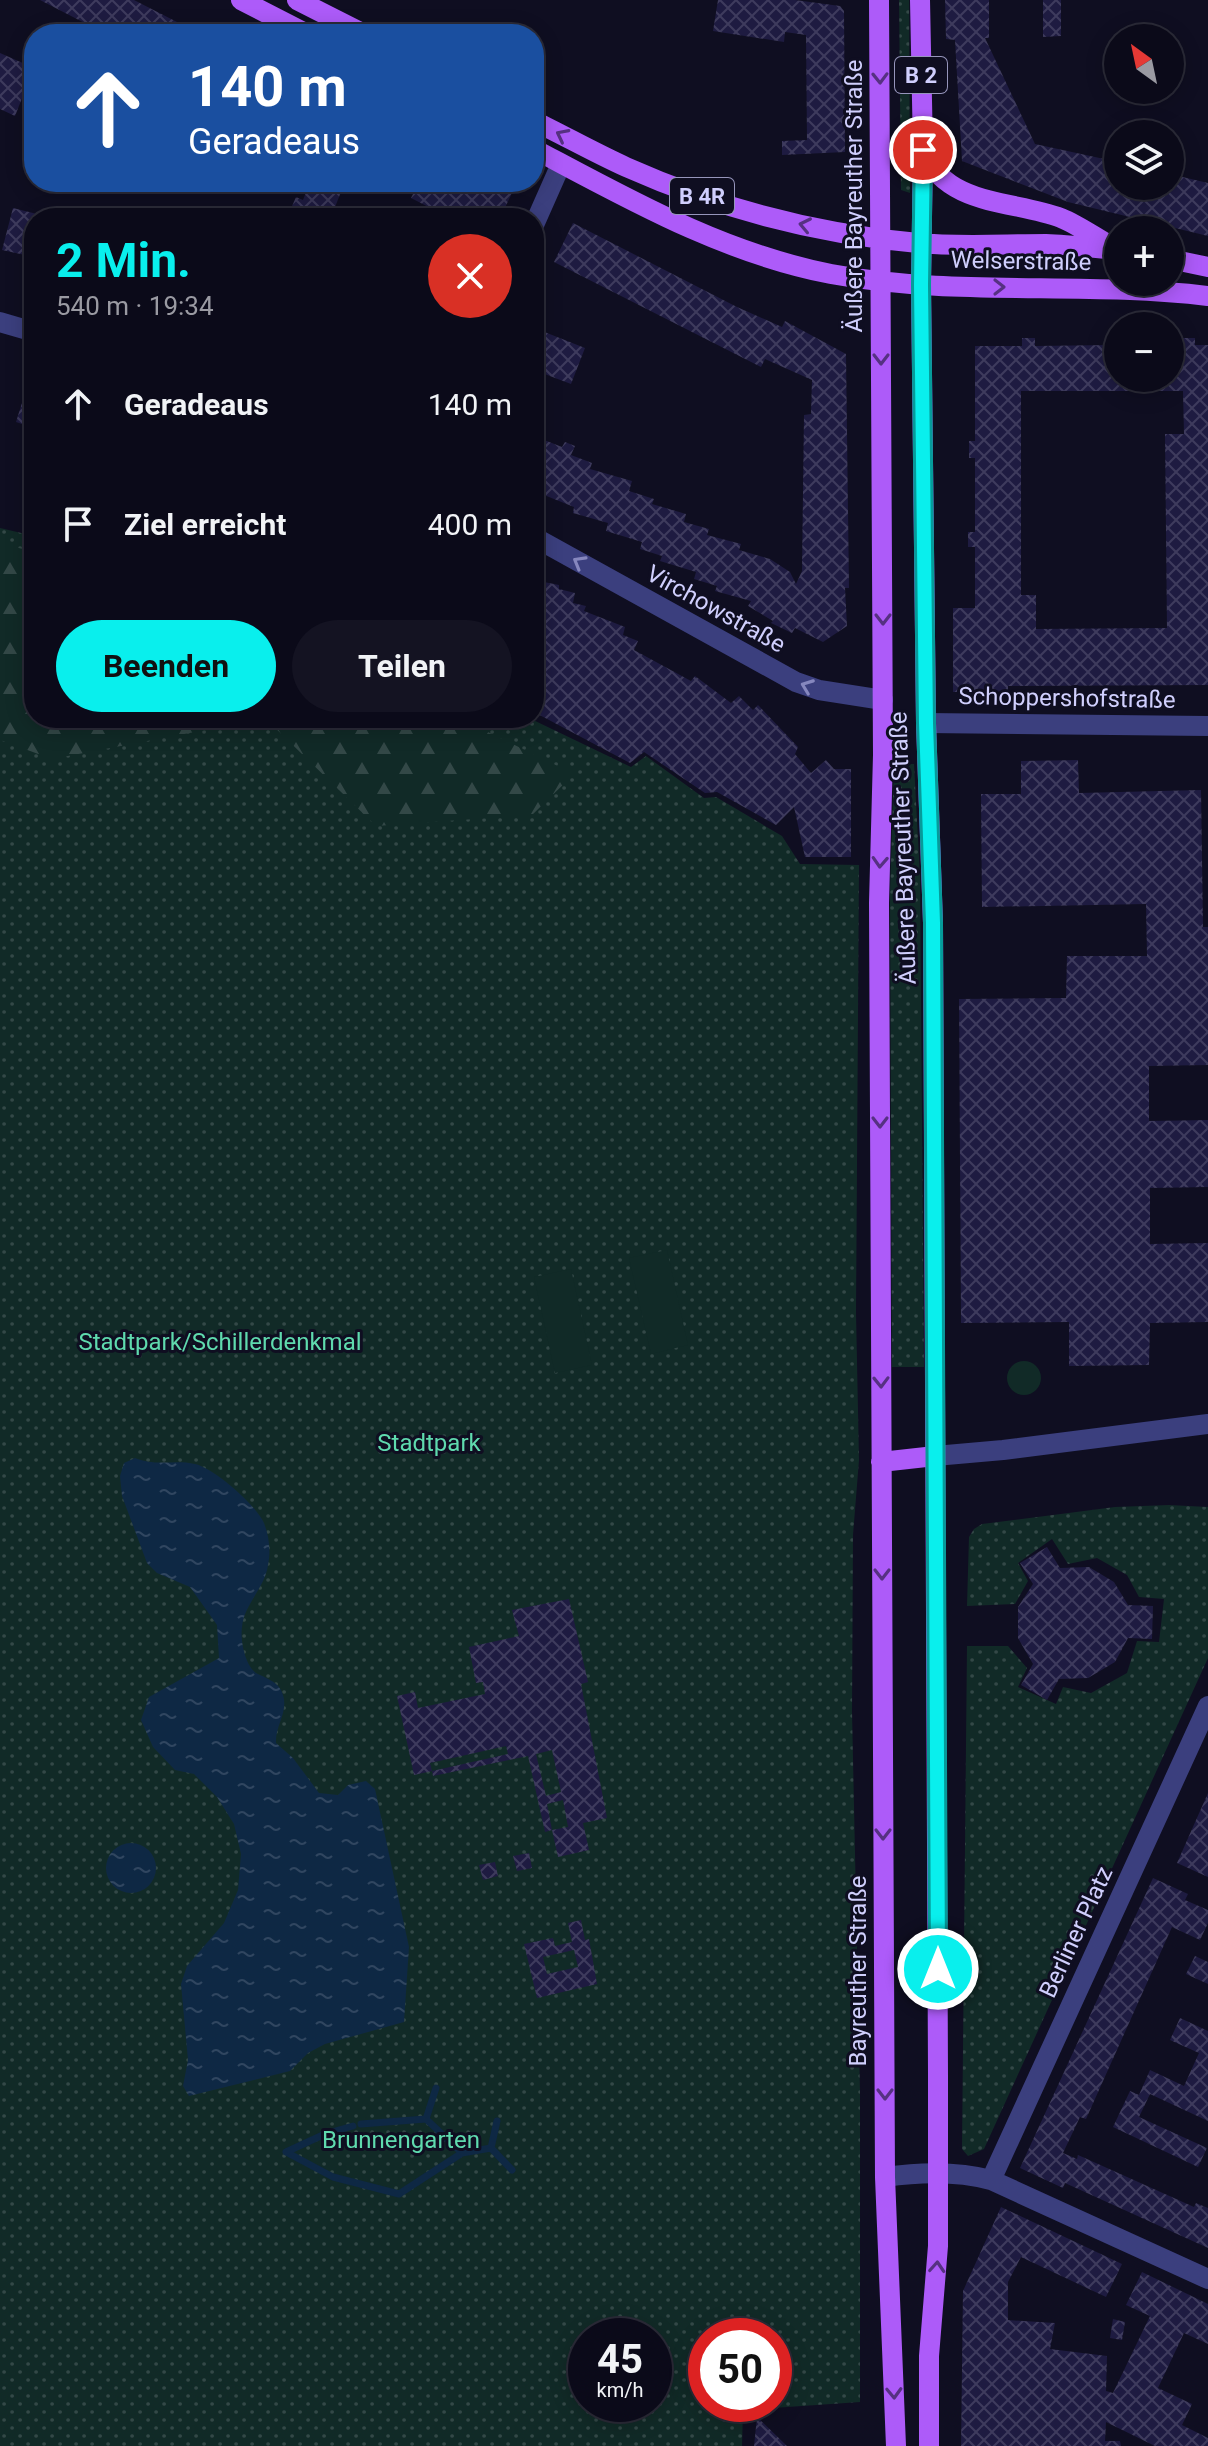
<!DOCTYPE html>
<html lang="de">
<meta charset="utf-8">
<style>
body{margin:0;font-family:Roboto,sans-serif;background:#141322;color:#f1f3f6;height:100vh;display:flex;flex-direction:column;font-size:30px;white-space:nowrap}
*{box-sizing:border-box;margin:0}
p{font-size:26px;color:#9a9aa2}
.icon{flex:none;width:44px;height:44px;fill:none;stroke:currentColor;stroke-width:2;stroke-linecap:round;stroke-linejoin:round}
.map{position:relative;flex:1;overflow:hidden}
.side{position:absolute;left:24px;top:208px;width:520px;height:520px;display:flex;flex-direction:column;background:#0b0a19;border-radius:32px;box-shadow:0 4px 20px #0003,0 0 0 2px #2b2b38}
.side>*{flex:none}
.guide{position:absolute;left:24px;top:24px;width:520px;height:168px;border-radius:32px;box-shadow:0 4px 20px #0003,0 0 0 2px #2b2b38;background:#1a4fa0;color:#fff;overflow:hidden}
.needle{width:52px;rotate:327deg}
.controls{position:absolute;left:1104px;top:24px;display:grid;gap:16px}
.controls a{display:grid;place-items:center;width:80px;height:80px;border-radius:50%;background:#0b0a19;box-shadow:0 4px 20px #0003,0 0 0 2px #2b2b38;font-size:40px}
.speed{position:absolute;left:568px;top:2318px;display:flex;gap:16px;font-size:40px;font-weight:700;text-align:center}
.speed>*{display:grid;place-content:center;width:104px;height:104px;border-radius:50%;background:#0b0a19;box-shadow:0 4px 20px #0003,0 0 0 2px #2b2b38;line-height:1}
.speed small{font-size:20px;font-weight:400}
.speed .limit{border:12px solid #d22;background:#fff;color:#111}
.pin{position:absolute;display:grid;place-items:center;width:68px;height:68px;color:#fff;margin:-34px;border:4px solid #fff;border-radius:50%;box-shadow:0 2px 8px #0007}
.me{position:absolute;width:88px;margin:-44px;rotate:0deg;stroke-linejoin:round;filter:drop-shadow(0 0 6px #0008)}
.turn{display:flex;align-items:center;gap:28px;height:168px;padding:0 32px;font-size:36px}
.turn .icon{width:104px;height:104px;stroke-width:2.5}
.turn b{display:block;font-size:56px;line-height:68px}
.round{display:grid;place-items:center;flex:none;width:84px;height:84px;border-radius:42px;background:#141322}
.head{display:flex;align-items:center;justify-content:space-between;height:136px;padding:0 32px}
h1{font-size:48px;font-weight:700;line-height:60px;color:#09efed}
.cta{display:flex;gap:16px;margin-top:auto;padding:16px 32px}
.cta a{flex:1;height:92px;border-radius:48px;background:#09efed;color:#111;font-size:32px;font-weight:700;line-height:92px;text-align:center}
.cta a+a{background:#141322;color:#f1f3f6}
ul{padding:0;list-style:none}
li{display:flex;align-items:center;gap:24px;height:120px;padding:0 32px}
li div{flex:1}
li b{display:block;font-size:30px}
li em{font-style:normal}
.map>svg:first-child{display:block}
</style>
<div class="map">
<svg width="1208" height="2446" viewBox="0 0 1208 2446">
<defs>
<pattern id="green-dots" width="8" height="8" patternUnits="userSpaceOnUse" patternTransform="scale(2)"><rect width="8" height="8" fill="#112a27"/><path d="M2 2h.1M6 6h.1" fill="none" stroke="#334847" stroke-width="1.8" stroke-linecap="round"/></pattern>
<pattern id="forest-firs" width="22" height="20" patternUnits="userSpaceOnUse" patternTransform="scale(2)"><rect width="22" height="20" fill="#112a27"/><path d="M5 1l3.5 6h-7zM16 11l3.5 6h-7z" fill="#334847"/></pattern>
<pattern id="water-ripples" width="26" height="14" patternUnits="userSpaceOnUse" patternTransform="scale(2)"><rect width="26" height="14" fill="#0e2844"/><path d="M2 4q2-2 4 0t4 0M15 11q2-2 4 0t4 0" fill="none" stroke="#304660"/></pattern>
<pattern id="building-cross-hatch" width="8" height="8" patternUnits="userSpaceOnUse" patternTransform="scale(2)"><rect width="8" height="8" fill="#1e1b41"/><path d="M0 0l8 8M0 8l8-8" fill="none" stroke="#3e3b5d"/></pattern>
</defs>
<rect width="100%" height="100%" fill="#0f0e21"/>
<!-- green -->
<path fill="url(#green-dots)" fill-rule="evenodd" d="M899,0h10l1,193 -9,-3z
M0,528l34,8v182h495l102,49 15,-11 58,42 12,-1 66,39 18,28 59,1 -3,448 3,147 -6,75 -1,176 8,381v310l-117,8 -1,36h-742zM586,2336h68v68h-68zM706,2336h68v68h-68z
M894,764h20l6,113 4,490h-32l-2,-473z
M1169,1505l39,2v151l-224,491 -16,7 -6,-7 5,-503h41l19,22 -9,19 38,17 7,-17 28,6 36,-20 10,-32 22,1 5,-43 -25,-2 -12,-22 -30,-17 -29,6 -16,-25 -34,24 10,18 -13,23 -48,2 2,-69 5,-8 8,-5 133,-17z"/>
<!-- forest -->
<path fill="url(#forest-firs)" d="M0,543l34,9v166h207l-25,10 -164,31 -52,-19z
M265,718h194l115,56 -42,41 -156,11z"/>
<!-- pitch -->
<path fill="#112a27" d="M667,1250l21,95 -37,9 -22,-96z
M571,1269l21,96 -37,8 -21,-96z
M1007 1378a17 17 0 1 1 34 0a17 17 0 1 1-34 0Z"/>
<!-- water -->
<path fill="url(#water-ripples)" d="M135,1458c22,9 39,1 60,6 19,4 61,41 69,59 5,13 7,28 4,42 -3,23 -24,39 -26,62 -2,13 3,38 14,46 9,5 19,7 25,17 10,20 -6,34 -5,53l17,15 26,35 19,2 10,-10 18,-4 9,8 34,158 -5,75 -79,22 -17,9 -18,18 -101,25 -6,-10 5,-26 -7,-76 6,-18 37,-43 14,-33 3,-36 -7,-30 -17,-27 -23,-23 -19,-4 -22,-23 -12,-27 8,-23 70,-39 -2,-33 -27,-38 -33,-14 -10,-10 -25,-67 -2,-20 4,-13z
M106 1868a25 25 0 1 1 50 0a25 25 0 1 1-50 0Z"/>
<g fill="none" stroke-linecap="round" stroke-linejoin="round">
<!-- stream -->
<path stroke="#0e2844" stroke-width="7" d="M426,2119l10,-31
M361,2124l65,-5 36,34
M353,2126l-28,8 -39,18 47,25 66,17 63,-41 29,-5
M491,2148l21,22
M491,2148l6,-27"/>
</g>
<!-- building -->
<path fill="url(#building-cross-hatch)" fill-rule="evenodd" d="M40,0h94l43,22 -7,12h-64z
M718,0h77l45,6 4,5 1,141 -63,3v-14l25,-1 -1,-105 -21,-3 -1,10 -71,-11z
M945,0h44v38h-4l50,106 83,18v24h52v-12l38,9v53l-140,-34 -106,-41 -7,-121 -9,-1z
M1043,0h18v36l-18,1z
M0,53l34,15 -19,48 -15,-7z
M310,182h35l-12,30 15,6h-61l9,-21 7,3z
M419,182h71l22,11 -12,25h-50l-39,-20z
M13,208l36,9 -15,1v39l-32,-7z
M573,223l164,84 45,20 3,-6 61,33 3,234h-4l2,38 -24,16 -28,-14 -3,5 -21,-10 2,-2 -25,-15 3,-5 -36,-10 2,-5 -23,-7 2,-7 -36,-11 2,-5 -22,-7 2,-7 -36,-11 2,-8 -35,-10 1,-6 -40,-16v-55l28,11 3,-5 10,4 -4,9 21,8 -2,6 42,12 -3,10 25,8 -2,5 34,10 -2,8 25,7 -2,6 34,9 -2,6 31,9 20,13 6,12 6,-13 2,-156 7,-1 1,-34 -47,-21 -4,8 -207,-105z
M542,331l43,17 -14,36 -37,-14v-19z
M1022,338h13v8l75,-1v-7h8v40h52v-33h11v-7h14v7h13v340l-200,1v6h-55v-84h22v-61h-7v-15h7v-74h-6v-17h6v-95h47zM1021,391h162l1,43h-19l2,194 -131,1v-34h-15z
M30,377l4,2v49l-18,-6z
M534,580l25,5v4l16,4 -2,10 13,3 -2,5 41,16 -2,8 15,6 -4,9 57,31 4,-5 36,27 8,-7 14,14 5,-5 40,42 -3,7 16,19 15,-13 8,9h17v88h-46l-11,-50 -18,18 -59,-33 -12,1 -61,-41 -14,11 -96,-51z
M1078,760l1,33 122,-3 2,137h5v138l-59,1v55l59,-1v67l-58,1v56l58,-1v79l-58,1 -1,42 -80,1v-44l-108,1 -2,-324 107,-1 1,-42h80l-1,-52 -164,3 -1,-113h40v-33z
M1047,1547l13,21 29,-1 25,15 14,23 25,1 -1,33 -24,-1 -13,24 -27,16 -29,1 -12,21 -26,-15 12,-21 -15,-26v-31l15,-23 -13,-21z
M569,1599l19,83 -7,2 26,134 -24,5 6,27 -31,7 -6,-27 16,-3 -5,-27 -16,4 5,26 -7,2 -17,-76 -95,20 -1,-5 76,-17 -2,-8 -76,17 2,8 -18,4 -17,-79 18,-4 3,16 67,-14 -2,-12 -7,1 -7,-36 50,-11 -7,-26zM552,1750l9,42 -15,4 -10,-42z
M1208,1793v84l-31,-14z
M529,1853l3,15 -15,3 -4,-15z
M495,1862l3,14 -15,4 -4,-15z
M1153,1878l35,16 -3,6 23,10v13l-8,17 -28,-13 -86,192 -6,-2 -17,36 14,6 1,-4 116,52 2,-4 12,5v40l-143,-65 -2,5 -43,-20z
M581,1920l4,20 4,-1 8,45 -60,14 -13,-54 29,-6 2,8 17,-4 -4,-19zM574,1950l4,17 -31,7 -4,-17z
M1195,1956l13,6v22l-22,-10z
M1180,2018l28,13v90l-58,-27 -11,23 68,31 -9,19 -85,-40 17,-36 9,4 11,-25 34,16 15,-33 -29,-13z
M1001,2207l121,57 -16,33 -85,-40 -13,25v38l47,3 -5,26 57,7 -1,35 7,2 37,-77 -24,-11 16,-33 66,32v40l-24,-11 -26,55 34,16 -10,21 26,13v8h-53l-49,-24 -1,19h15l1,5h-160l2,-155z
M1113,2319l12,3 -3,18 -12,-2z
M757,2417l30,29h-33z"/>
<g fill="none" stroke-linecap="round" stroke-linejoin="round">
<!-- minor -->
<path stroke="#3b3f7e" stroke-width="20" d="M534,225l27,-61
M0,322l34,10
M534,537l262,145 23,8 64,10
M926,723l282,3
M935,1456l68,-6 205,-26
M885,2177c35,-5 72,-6 106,3l217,99
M991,2180l217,-474"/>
<!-- major -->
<path stroke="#ad5bf9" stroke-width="20" d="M241,0l66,34
M297,0l67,34
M879,0l4,755 -4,148 6,1274 11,269
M920,0l3,150 -2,135 5,438 7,200 5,1152v171l-9,110v90
M534,121c31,15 61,32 92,46 92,41 192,67 292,76 42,4 85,1 128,1 24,1 48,4 72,6
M534,149c96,51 189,104 297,125 124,23 252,7 377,22
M924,152c23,55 90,48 137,66 17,7 34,19 50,28
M1170,259l38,8
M881,1462l54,-6"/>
</g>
<!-- one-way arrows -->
<defs><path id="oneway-chevron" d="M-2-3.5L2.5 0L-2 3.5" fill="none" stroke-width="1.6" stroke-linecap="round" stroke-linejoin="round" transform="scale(2)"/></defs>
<g stroke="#563182">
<use href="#oneway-chevron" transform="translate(880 78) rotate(89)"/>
<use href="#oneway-chevron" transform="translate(562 135) rotate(-153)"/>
<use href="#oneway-chevron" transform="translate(805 225) rotate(-168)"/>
<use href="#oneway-chevron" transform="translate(999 287)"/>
<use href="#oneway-chevron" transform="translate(881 359) rotate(90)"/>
<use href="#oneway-chevron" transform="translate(883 619) rotate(90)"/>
<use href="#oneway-chevron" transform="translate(880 862) rotate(93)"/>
<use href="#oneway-chevron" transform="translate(880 1122) rotate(90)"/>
<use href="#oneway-chevron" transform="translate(881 1382) rotate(89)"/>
<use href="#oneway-chevron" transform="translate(882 1574) rotate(90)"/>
<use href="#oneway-chevron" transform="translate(883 1834) rotate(90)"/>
<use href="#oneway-chevron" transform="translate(885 2094) rotate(90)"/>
<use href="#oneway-chevron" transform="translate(937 2267) rotate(-86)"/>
<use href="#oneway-chevron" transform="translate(894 2393) rotate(88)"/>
</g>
<g stroke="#8687be">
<use href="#oneway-chevron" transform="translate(579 562) rotate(-150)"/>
<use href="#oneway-chevron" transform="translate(807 686) rotate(-159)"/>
</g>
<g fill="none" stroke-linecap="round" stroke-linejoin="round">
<!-- route casing -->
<g stroke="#069b9a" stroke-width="20">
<path id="route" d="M923,150l-2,135 5,438 7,200 5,1046"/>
</g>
<!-- route -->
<use href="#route" stroke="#09efed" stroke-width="14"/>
</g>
<g text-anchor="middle" stroke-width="6" stroke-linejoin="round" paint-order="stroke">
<!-- shield labels -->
<g fill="#0f0e21" stroke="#9695bb" stroke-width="2">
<rect x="895" y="57" width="52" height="36" rx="6"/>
<rect x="670" y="178" width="64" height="36" rx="6"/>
</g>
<g font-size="22" font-weight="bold" fill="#d0cffd">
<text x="921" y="83">B 2</text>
<text x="702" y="204">B 4R</text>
</g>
<!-- street labels -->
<g font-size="24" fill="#d0cffd" stroke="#0f0e21">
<text transform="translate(854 196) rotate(-90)" y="8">Äußere Bayreuther Straße</text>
<text transform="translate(1021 261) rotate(1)" y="8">Welserstraße</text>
<text transform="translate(716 609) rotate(29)" y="8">Virchowstraße</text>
<text transform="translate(1067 698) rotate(1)" y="8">Schoppershofstraße</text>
<text transform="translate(903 848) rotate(-92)" y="8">Äußere Bayreuther Straße</text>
<text transform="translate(1076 1932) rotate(-65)" y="8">Berliner Platz</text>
<text transform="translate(858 1971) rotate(-90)" y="8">Bayreuther Straße</text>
</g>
<!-- park labels -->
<g font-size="24" fill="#5fdaae" stroke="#0f0e21">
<text x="220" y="1350">Stadtpark/Schillerdenkmal</text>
<text x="429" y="1451">Stadtpark</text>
<text x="401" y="2148">Brunnengarten</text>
</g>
</g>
</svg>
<div class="controls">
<a><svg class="needle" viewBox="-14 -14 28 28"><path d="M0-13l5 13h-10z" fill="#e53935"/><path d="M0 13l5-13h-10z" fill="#9a9aa2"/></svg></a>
<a><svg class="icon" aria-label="layers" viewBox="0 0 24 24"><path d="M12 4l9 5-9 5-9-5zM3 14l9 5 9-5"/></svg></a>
<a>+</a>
<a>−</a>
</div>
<div class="speed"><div>45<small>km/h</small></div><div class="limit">50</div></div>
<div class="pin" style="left:923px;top:150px;background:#d93025"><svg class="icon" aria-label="arrive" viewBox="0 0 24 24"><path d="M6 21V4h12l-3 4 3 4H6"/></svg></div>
<svg class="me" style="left:938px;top:1969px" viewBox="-20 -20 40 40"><circle r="17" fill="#09efed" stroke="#fff" stroke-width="3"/><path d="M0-11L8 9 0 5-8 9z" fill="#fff"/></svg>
<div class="guide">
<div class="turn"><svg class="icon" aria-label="ahead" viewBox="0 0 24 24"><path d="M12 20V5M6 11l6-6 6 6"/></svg><div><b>140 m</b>Geradeaus</div></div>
</div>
<section class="side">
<div class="head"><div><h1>2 Min.</h1><p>540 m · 19:34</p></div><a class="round" style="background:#d93025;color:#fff"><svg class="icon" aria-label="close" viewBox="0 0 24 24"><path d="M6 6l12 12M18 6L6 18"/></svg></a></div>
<ul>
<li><svg class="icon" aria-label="ahead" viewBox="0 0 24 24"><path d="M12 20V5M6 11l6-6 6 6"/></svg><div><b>Geradeaus</b></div><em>140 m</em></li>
<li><svg class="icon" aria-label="arrive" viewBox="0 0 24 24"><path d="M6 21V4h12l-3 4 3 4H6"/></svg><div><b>Ziel erreicht</b></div><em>400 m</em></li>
</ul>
<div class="cta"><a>Beenden</a><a>Teilen</a></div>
</section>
</div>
